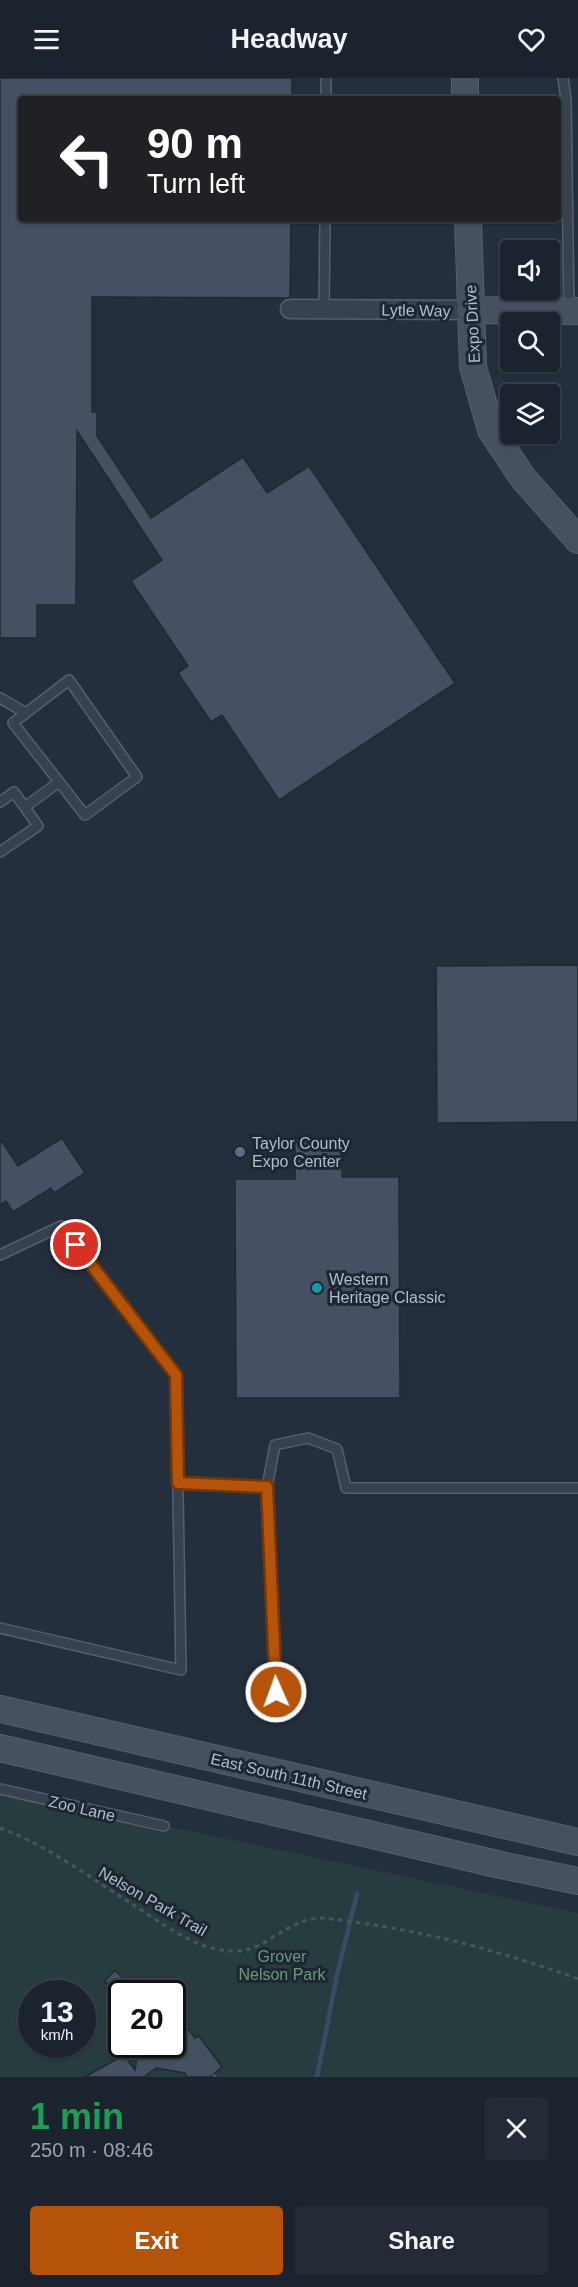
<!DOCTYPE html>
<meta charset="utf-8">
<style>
body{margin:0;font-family:Arial,sans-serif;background:#242b36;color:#f1f3f6;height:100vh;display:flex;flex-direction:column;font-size:22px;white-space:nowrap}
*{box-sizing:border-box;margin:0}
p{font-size:20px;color:#a0a4aa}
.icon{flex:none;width:33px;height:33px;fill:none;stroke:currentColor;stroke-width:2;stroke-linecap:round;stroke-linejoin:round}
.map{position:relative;height:1999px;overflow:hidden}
.details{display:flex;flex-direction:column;background:#1b232e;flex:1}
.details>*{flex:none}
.top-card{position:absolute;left:18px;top:18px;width:543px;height:126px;border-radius:6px;box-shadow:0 2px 4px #0004,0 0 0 2px #39404a;background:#202124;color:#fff;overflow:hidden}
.controls{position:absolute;left:500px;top:162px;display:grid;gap:12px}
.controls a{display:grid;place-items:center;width:60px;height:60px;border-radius:6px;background:#1b232e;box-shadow:0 2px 4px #0004,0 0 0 2px #39404a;font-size:30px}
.speed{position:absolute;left:18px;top:1902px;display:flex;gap:12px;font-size:30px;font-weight:700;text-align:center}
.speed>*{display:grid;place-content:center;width:78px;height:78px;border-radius:50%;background:#1b232e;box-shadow:0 2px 4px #0004,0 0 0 2px #39404a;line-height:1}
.speed small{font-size:15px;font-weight:400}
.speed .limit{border:3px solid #111;border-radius:9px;background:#fff;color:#111}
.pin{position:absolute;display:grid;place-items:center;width:51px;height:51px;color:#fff;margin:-26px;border:3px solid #fff;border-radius:50%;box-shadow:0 2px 6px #0007}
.me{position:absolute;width:66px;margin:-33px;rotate:358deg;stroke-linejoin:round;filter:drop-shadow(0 0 4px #0008)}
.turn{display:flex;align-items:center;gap:21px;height:126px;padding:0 30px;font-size:27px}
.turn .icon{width:78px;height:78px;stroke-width:2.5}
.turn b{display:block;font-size:42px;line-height:51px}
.round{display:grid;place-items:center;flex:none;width:63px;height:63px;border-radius:6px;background:#242b36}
.headline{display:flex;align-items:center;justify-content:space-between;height:102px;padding:0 30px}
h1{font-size:36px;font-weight:800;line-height:45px;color:#1e9e55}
.button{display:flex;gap:12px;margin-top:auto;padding:12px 30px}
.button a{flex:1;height:69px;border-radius:6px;background:#b45309;color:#fff;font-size:24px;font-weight:800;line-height:69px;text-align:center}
.button a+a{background:#242b36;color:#f1f3f6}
header{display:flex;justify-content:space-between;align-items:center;height:78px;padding:0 30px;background:#1b232e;font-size:27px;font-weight:800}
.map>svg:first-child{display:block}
</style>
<header><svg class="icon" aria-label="menu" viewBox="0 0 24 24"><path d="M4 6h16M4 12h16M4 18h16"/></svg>Headway<svg class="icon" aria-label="heart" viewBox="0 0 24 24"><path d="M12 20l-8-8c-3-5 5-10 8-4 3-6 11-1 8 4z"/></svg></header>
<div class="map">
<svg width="578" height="1999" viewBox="0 0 578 1999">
<rect width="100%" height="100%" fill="#242f3e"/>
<!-- green -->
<path fill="#263c3f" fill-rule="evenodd" d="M0,1713l578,122v164h-578zM32,1916h50v50h-50zM122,1916h50v50h-50z"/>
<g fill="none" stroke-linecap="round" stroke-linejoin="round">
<!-- stream -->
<path stroke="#394c67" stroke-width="4.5" d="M317,1999l20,-102 20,-81"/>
</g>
<!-- building -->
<path fill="#455162" stroke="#1f2835" stroke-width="1.5" d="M0,0h292v21h-271v120h270l-1,79 -198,-1v115h5v24l54,82 92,-61 24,36 42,-27 146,217 -176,117 -57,-85 -11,7 -33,-49 10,-7 -57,-85 31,-21 -85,-129 -1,174h-39v33h-37z
M578,887v157l-141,1 -1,-157z
M62,1060l23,35 -31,20 -3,-5 -38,24 -7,-11 -6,4v-66l18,27z
M295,1060h47v39h57l1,221h-164l-1,-219h60z
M115,1892l23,24h-22l-11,-13z
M172,1930l23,30 4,-2 23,31 -12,10h-23l-2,-4 -29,-5 -12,9h-59l39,-22 11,15 4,-26h33z"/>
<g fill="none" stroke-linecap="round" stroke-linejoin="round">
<!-- lane casing -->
<g stroke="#565f6c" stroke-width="12">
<path id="lane" d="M563,0l3,21 3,210
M326,21v-21
M324,231l1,-90
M69,602l68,97 -52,38 -72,-92z
M0,620l26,15
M0,724l14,-10 24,34 -38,26
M25,729l34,-25
M0,1177l61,-29 115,149 5,295 -181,-42
M178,1405l89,4 8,-42 33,-7 29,11 9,39h232
M267,1409l9,205
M0,1711l164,37"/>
</g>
<!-- street casing -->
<g stroke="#565f6c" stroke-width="21">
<path id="street" d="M290,231l180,1"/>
</g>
<!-- secondary casing -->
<g stroke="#565f6c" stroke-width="28">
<path id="secondary" d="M465,0v21
M468,141l5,148 18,63 32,48 55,62
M470,232l108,1
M0,1631l578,133
M0,1670l501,117 77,16"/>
</g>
<!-- path -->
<path stroke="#44595c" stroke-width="3" stroke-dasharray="4.5 4.5" stroke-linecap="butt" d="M0,1750c45,16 94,52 135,78 31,20 65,47 103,45 28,-1 49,-32 84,-33 87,9 174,31 256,61
M213,1996l2,3"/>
<!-- lane -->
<use href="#lane" stroke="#38414e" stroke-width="9"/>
<!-- street -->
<use href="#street" stroke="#38414e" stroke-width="18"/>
<!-- secondary -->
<use href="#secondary" stroke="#465061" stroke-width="26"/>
</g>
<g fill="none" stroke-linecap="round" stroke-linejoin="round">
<!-- route casing -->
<g stroke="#753606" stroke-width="15">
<path id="route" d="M76,1167l100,130 2,108 89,4 9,205"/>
</g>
<!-- route -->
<use href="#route" stroke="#b45309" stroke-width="10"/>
</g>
<!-- markers -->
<circle fill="#5c6f8a" stroke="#1d2633" stroke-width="2" cx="240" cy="1074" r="6"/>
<circle fill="#0f9aa8" stroke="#1d2633" stroke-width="2" cx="317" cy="1210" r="6"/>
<g text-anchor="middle" stroke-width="6" stroke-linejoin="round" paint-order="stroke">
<!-- street labels -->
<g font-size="16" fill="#b4bcc9" stroke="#1d2633">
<text transform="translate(416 232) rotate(1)" y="6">Lytle Way</text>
<text transform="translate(472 246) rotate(-93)" y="6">Expo Drive</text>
<text transform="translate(289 1698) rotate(13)" y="6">East South 11th Street</text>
<text transform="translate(82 1730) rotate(13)" y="6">Zoo Lane</text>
<text transform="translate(153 1823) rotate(30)" y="6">Nelson Park Trail</text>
</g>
<!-- poi labels -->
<g font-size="16" fill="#b4bcc9" stroke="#1d2633" text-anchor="start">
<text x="252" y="1071">Taylor County<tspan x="252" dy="18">Expo Center</tspan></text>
<text x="329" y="1207">Western<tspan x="329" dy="18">Heritage Classic</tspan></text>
</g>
<!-- park labels -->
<g font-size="16" fill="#6b9a76" stroke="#1d2633">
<text x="282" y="1884">Grover<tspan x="282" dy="18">Nelson Park</tspan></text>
</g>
</g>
</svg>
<div class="controls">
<a><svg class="icon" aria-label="sound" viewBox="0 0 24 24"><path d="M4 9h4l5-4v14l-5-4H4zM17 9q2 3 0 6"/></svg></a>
<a><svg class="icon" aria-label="search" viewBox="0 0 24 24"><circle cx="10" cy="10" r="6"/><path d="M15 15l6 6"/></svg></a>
<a><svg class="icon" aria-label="layers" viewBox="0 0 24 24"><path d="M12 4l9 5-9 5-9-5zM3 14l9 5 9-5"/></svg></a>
</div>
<div class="speed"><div>13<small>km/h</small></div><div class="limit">20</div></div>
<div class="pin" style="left:76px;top:1167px;background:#d93025"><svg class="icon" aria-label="arrive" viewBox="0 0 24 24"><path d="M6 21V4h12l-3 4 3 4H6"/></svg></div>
<svg class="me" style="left:276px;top:1614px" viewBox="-20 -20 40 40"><circle r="17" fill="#b45309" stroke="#fff" stroke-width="3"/><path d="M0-11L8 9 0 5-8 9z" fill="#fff"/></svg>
<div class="top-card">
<div class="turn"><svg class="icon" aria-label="left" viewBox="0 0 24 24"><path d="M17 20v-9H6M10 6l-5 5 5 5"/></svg><div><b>90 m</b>Turn left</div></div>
</div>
</div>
<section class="details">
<div class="headline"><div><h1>1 min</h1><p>250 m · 08:46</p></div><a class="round"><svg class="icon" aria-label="close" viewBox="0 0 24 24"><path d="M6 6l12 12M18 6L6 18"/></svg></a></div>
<div class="button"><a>Exit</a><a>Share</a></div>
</section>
